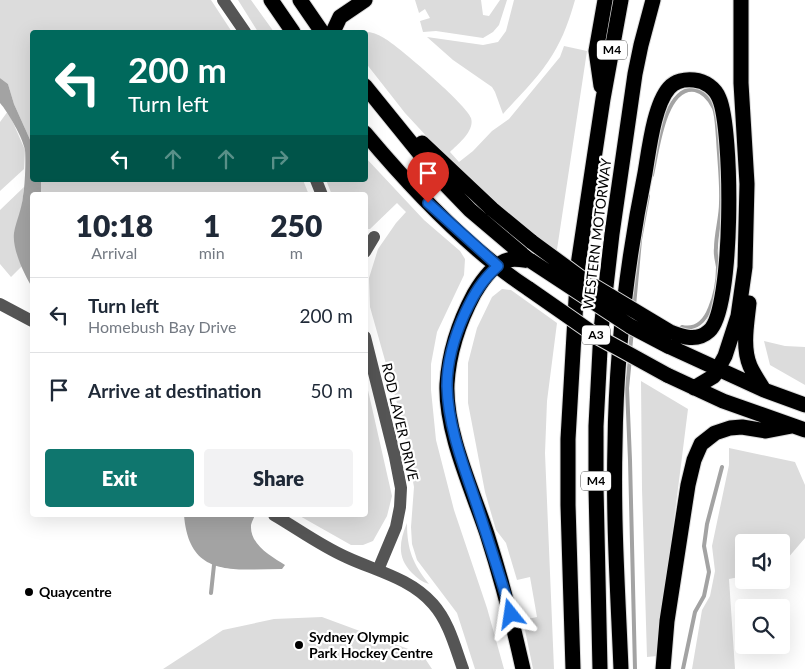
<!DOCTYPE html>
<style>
body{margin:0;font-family:Lato,sans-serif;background:#f2f2f3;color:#1f2937;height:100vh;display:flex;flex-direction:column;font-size:19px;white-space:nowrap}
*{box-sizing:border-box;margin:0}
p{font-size:16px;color:#747a83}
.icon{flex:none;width:28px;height:28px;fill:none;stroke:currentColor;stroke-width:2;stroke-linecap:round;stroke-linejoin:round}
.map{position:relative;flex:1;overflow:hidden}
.drawer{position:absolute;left:30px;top:192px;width:338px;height:325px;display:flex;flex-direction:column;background:#fff;border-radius:5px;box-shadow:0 5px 20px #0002}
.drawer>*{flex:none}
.hud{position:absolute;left:30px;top:30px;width:338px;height:152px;border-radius:5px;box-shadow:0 5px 20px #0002;background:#00695c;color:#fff;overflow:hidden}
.controls{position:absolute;left:735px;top:534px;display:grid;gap:10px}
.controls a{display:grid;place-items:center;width:55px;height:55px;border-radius:5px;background:#fff;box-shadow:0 5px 20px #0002;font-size:25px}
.pin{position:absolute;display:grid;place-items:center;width:42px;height:42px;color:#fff;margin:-51px -21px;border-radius:50% 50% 50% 0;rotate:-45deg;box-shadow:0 0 5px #0007}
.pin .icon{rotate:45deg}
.me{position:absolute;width:55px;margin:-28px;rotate:345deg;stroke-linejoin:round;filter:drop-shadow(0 0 4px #0008)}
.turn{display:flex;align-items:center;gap:18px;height:105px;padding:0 15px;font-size:22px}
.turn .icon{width:65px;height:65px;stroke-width:2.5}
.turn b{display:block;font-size:35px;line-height:42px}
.lanes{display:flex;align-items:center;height:48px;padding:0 15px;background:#0003;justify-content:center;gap:25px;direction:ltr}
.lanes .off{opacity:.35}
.eta{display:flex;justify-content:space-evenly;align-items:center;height:85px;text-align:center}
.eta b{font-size:30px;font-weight:800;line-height:35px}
.button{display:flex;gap:10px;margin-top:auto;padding:10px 15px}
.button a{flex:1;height:58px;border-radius:5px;background:#0f766e;color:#fff;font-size:20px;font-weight:800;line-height:58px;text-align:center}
.button a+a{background:#f2f2f3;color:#1f2937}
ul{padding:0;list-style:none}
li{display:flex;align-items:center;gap:15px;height:75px;padding:0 15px;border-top:1px solid #e0e1e3}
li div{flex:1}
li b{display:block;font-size:19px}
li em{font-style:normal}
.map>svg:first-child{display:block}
</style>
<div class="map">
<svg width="805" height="669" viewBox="0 0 805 669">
<rect width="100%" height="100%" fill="#fff"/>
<!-- green -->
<path fill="#dcdcdc" d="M0,0h211l21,32h-200v112l-18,-40 -6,-20 -8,-6z
M238,0h13l23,32h-16z
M415,0h66l2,15 6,1 11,-16h7l-8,25 -6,7 -10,6 -47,-7 -13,1 -3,-11 10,-3 -5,-9 -6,4z
M514,0h61c-5,18 -12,38 -22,54 -13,22 -33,41 -50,60l-8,-22 -3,-5 -39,-27 -26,-23 56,8 15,-3 8,-11z
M362,32c8,-1 15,2 22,6 14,8 83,67 87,80 4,13 -13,26 -21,34l9,10 14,-11 19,-20 17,-12 51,-62 4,-11 23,5 -31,205 -114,-103 -37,-40 -40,-51v-30z
M8,111l17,39 -1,19 -24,22v-69z
M365,157l59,63 36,31 5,8 -1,16 -27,57 -6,32v26l5,50 18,70 33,98 17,61h-29l-18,-56 -40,-53 -5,-16 -1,-17 3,-40 -12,-66 -32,-114 -1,-29 9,-29 18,-26 10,-11 -9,-9 -27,26h-5v-34h-33l-6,-15h39z
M41,180h262l6,15h-268z
M24,187l-7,66 5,13 -11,11 -11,-13v-54z
M502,289l9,1 46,33 -10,78 -2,52 9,216h-21l-10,-49 14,-3 -7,-40 -13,3 -11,-37 -10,-13 -11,-38 -17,-89v-40l9,-35 15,-31z
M764,341l21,5 20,1v38l-35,-20z
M365,377l27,119 -5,20 -14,25 -10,4h-12l-53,-30h67z
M641,381l47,28 -31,247 -10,1 -5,-168z
M729,448l66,14 10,23v53l-24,28v-24h-37v34l-15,3 6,90h-43l10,-59 8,-14 5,-25 -3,-25 17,-81z
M407,523c0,27 6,41 22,61 -7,-2 -12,-6 -17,-11 -15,-15 -13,-31 -5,-50z
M322,617l100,37 10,15h-269l60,-39 51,-11z"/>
<!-- water -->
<path fill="#a3a3a3" d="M0,78l8,6 6,20 18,40v36h9v15h-9v92c-8,-13 -20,-38 -18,-54 2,-12 8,-24 9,-37 2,-10 3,-36 2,-46 -2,-12 -17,-38 -25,-47z
M184,515h71c-1,3 -4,8 -4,11 -1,19 21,31 34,39l-3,4c-48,0 -93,10 -98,-54z"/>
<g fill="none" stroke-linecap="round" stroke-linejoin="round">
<!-- stream -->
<path stroke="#a3a3a3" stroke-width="4" d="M652,175c5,-21 12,-90 43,-85 9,2 15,10 19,18 3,8 3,20 4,30 1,21 4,43 3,65 0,15 -5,30 -5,45 -1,7 1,12 2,19 0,13 -3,29 -8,41 -5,13 -14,22 -28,19
M634,306l6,-66 8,-44
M630,351l2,-21
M630,358l-3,30 3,72 5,209
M211,593l3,-28
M683,669l12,-57 9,-16 5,-24 -5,-26 3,-22 15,-57"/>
<!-- highway casing -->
<g stroke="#dbdbdb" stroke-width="17">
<path id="highway" d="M271,0l22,32
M300,0l22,32
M333,32l7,-15 25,-17
M365,86l77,95 28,29 60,51
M601,86l-5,-35 9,-51
M365,133c47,56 103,116 164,156
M422,143l70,66 40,33
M749,303c-2,20 -7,44 1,63 4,9 10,17 14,24
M668,346l96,44 41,15
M667,375l56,26 82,29
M694,388l20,-12 11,-20 13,-40 7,-49 2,-83 -6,-101v-83
M523,669c-10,-46 -22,-91 -36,-135 -15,-45 -42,-103 -40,-150 2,-32 12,-62 27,-90 7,-12 19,-30 34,-34 7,-2 15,0 23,1
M573,669l-5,-164v-66l10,-174 25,-166 18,-99
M600,669l-4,-182v-61l5,-96 11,-96 23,-160 6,-29 12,-45
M621,669c-3,-74 -8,-149 -6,-224 1,-91 12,-183 30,-272 4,-23 9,-68 24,-85 6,-7 16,-9 25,-8 11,1 21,8 25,18 14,31 15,212 -10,233 -12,11 -26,6 -39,1
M663,669l4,-48 21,-136 6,-25 7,-16 14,-11 15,-5 12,-1 24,4 26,-5"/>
</g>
<!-- minor -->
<path stroke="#555" stroke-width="12" d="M223,0l22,32
M316,180l6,15
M365,252l9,-15
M0,304l32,17
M365,337l30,120 6,31 -1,19 -4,20 -18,43
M274,515c24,14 47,31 72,42 30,14 64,21 87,47 16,18 22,43 30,65"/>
<!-- highway -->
<use href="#highway" stroke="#000" stroke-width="15"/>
<!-- highway-bridge casing -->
<g stroke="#dbdbdb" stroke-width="17" stroke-linecap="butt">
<path id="highway-bridge" d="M532,242l53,39 85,51
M531,261l99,65 38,20
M529,289l69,48 69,38"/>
</g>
<!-- highway-bridge -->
<use href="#highway-bridge" stroke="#000" stroke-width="15"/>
</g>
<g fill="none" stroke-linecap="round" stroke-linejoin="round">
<!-- route casing -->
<g stroke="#114b97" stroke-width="12">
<path id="route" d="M428,203l70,63c-16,14 -24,28 -33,47 -10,22 -18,48 -18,73 1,39 15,76 27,111 13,39 26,78 37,117"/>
</g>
<!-- route -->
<use href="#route" stroke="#1a73e8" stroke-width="9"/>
</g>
<!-- markers -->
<g fill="#000" stroke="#fff" stroke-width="2">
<circle cx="29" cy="592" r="5"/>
<circle cx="299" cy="645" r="5"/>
</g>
<g text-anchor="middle" stroke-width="4.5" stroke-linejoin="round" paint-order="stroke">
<!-- shield labels -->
<g fill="#fff" stroke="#4c4c4c" stroke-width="1">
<rect x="597" y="40.5" width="30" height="19" rx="4"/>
<rect x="582" y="325.5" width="28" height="19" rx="4"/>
<rect x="581" y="471.5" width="30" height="19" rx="4"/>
</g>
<g font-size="12" font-weight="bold" fill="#000">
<text x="612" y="54">M4</text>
<text x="596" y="339">A3</text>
<text x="596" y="485">M4</text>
</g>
<!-- street labels -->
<g font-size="14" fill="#000" stroke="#fff">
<text transform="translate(597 234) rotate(-83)" y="5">WESTERN MOTORWAY</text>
<text transform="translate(400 422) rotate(77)" y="5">ROD LAVER DRIVE</text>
</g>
<!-- poi labels -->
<g font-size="14" font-weight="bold" fill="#000" stroke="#fff" text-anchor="start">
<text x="39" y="597">Quaycentre</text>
<text x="309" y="642">Sydney Olympic<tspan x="309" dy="16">Park Hockey Centre</tspan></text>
</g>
</g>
</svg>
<div class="controls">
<a><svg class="icon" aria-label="sound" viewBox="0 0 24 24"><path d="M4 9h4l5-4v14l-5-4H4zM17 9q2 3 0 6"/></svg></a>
<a><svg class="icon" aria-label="search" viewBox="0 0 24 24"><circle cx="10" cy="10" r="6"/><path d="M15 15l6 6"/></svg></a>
</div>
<div class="pin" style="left:428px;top:203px;background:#d93025"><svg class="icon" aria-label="arrive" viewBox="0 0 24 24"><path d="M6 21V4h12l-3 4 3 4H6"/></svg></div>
<svg class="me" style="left:511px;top:614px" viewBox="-20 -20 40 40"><path d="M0-17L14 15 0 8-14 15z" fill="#1a73e8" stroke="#fff" stroke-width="4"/></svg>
<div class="hud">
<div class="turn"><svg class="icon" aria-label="left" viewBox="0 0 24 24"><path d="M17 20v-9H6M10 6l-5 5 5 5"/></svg><div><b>200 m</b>Turn left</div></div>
<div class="lanes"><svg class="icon" aria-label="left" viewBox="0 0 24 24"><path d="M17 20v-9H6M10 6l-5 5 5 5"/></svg><svg class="icon off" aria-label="ahead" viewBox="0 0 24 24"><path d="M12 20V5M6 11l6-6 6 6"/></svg><svg class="icon off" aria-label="ahead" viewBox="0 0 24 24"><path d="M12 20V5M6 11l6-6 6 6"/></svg><svg class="icon off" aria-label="right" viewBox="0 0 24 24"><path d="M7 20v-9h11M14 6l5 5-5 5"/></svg></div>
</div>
<section class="drawer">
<div class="eta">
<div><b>10:18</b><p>Arrival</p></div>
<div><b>1</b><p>min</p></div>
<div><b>250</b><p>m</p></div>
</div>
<ul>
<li><svg class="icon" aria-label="left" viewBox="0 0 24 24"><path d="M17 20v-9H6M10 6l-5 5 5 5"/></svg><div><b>Turn left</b><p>Homebush Bay Drive</p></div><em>200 m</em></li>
<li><svg class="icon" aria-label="arrive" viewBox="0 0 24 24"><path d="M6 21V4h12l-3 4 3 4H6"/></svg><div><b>Arrive at destination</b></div><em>50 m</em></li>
</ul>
<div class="button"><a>Exit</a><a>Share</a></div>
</section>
</div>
